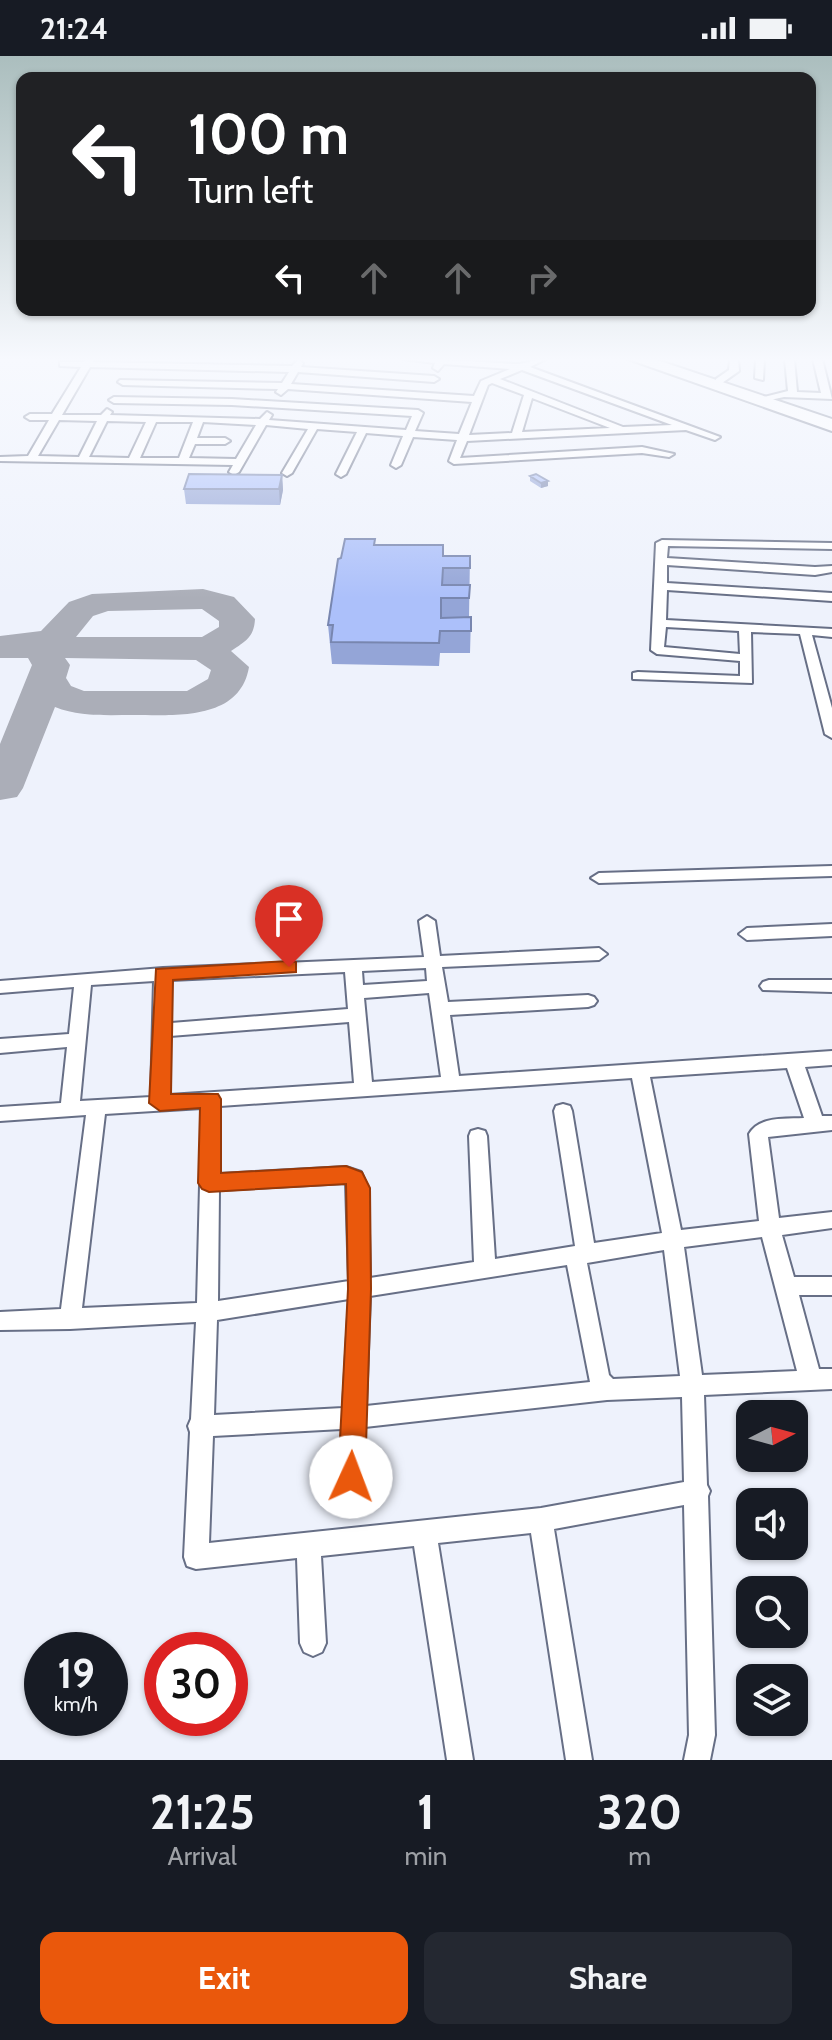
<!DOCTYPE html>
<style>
body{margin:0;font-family:Cabin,sans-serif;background:#242831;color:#f1f3f6;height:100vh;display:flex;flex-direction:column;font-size:30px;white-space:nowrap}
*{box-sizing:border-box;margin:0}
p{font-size:26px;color:#9ea1a6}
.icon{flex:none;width:44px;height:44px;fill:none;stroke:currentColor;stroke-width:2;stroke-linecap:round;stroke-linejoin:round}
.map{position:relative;height:1704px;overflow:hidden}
.sheet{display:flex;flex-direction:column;background:#171b24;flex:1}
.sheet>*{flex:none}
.banner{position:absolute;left:16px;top:16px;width:800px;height:244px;border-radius:16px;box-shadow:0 2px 6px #0004;background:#202124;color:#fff;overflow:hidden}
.needle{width:52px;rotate:84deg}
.buttons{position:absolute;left:736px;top:1344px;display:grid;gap:16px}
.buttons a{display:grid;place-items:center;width:72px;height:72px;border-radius:16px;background:#171b24;box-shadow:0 2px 6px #0004;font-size:40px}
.speed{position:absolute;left:24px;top:1576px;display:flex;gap:16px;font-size:40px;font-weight:700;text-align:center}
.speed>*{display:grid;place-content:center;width:104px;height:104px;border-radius:50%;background:#171b24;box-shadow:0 2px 6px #0004;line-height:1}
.speed small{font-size:20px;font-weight:400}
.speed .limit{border:12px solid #d22;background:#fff;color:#111}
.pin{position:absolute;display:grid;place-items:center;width:68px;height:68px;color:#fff;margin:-82px -34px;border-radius:50% 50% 50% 0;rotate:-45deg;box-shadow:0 0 8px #0007}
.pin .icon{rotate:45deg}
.me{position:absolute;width:88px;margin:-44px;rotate:2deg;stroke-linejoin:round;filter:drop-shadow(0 0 6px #0008)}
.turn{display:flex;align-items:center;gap:28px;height:168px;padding:0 40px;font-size:36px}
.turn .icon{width:104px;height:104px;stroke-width:2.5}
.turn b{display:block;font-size:56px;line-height:68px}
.lanes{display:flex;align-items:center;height:76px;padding:0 40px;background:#0003;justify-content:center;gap:40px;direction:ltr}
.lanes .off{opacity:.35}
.eta{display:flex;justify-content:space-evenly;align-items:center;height:136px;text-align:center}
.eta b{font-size:48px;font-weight:700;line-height:56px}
.action{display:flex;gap:16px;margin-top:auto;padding:16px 40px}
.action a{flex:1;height:92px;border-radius:16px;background:#ea580c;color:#fff;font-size:32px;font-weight:700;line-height:92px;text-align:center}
.action a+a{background:#242831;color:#f1f3f6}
.status{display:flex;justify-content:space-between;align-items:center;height:56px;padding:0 40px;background:#171b24;direction:ltr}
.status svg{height:22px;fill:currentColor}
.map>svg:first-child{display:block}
</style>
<div class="status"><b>21:24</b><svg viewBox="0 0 49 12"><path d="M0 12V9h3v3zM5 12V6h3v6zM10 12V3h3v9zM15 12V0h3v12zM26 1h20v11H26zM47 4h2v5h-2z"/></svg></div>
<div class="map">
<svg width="832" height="1704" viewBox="0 0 832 1704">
<rect width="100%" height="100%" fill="#eef2fc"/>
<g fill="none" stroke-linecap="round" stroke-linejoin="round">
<!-- taxiway -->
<path fill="#abaeb8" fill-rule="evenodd" d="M203,533l31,8 21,22c-1,18 -9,22 -24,32l18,16c-9,54 -74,48 -115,48 -27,0 -54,2 -79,-8l-32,81 -6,9 -17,3v-56l32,-79 -4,-7h-28v-22l41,-5 28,-29 23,-8zM202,553l17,12v6l-17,10h-126l17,-21 15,-5zM65,602l131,2 15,10 -3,9 -21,12h-103l-13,-5 -5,-8 4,-13z"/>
<!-- street casing -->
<g stroke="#676f86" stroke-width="4">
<path id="street" d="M85,303h9l-1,3 199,4 6,-6 5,3 -2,4 133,9 5,3 -5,3 -136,-10 -7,12 183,12 7,-15 29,-12 -66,-5 -6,7 -5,-3 2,-5 -32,-4c38,0 75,3 113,5 10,0 19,-5 30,-5l-16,8 190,70 -5,3 -29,-10 -219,11 -7,17 182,-11 32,7 -5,3 -27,-4 -188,11 -5,-3 8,-21 -44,-3 -12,28 -5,3 -5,-3 12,-29 -37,-3 -20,41 -5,3 -5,-3 21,-42 -40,-3 -25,44 -5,3 -5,-3 26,-44 -42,-4 -27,47 -5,3 -5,-3 4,-7 -233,-4v-4l28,-1 21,-36h-19l-5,-3 5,-3h22l29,-47 -21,-1v-4h24zM90,311l199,5 -7,11 -162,-3 -2,2 5,3 155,4 -2,3 5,3 7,-6 184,13 -13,32 -44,-3 8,-18 -5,-3 -186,-11 -118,-2 -5,3 5,3 118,2 180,11 -6,14 -137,-10 3,-5 -5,-3 -7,7 -150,-4 2,-3 -5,-3 -6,6h-39zM522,314l150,55 -49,2 -123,-48zM492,327l32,12 -12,38 -43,2 19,-50zM532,342l78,30 -88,4zM59,364l38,1 -18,36 -41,-1zM107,365l39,1 -17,36 -40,-1zM156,366h37l-14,36h-39zM203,366l53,3 -20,34 -47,-1 6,-14h30l5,-3 -5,-3h-28z
M730,303h8l1,12 -17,12h-6v-4l13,-9z
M756,303h8l-1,21 -8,-2z
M785,303h9l3,33 24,1 -8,-34h9l10,40 -48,-2 -28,6v-4l32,-8z
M662,484l170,3v6l-164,-3 -1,12 148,9 17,-1v6l-17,3 -148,-10v18l165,10v8l-165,-11 -1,30 166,9v8l-20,-2 20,73v30l-7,-4 -25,-100 -49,-2 1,51 -119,-4v-6l5,-1 102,4v-15l-83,-7 -6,-4 5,-107zM666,571l73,4 1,23 -76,-7z
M832,810v10l-233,7 -8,-5 8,-5z
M427,860l8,5 5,35 159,-8 8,6 -8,6 -157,7 6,35 140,-7 6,2 3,4 -3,4 -6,2 -138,8 9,61 373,-25v14l-27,2 17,49h10v14l-64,7 11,81 53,-6v16l-50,7 12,42h38v18h-33l20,74h13v20l-128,6 3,90 3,6 -2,5 7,239 -5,25h-26l5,-25 -5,-230 -130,24 38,231h-26l-35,-227 -93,10 35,217h-26l-33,-214 -93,10 5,87 -4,9 -9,4 -9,-4 -4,-9 -3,-85 -101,11 -9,-3 -3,-9 6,-125 -2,-6 3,-7 5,-97 -126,7 -70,1v-18l61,-3 25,-194 -86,6v-14l61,-4 6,-56 -67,6v-14l69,-5 5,-47 -74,6v-12l163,-13 261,-11 -5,-36zM426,912l1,13 -64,4 -1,-14zM345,916l3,37 -177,14v-43zM154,925l-3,116 -71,4 11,-116zM429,937l12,84 -69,5 -8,-84zM349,966l5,61 -185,12 1,-59zM787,1012l17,50c-19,1 -45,-2 -55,16l10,87 -78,9 -31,-153zM632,1022l30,155 -68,10 -22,-132 -2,-5 -7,-2 -7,2 -2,5 21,135 -80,13 -8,-123 -2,-5 -7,-2 -7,2 -2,5 5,126 -104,16 -2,-90 -7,-16 -15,-5 -127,7 1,-68zM202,1052l-5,195 -115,5 23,-194zM346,1127l3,98 -131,20 1,-111zM762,1181l35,134 -95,4 -18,-128zM664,1194l16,126 -67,3 -4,-4 -22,-112zM567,1209l23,117 -224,24 4,-110zM349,1243l-6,109 -129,7 3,-95zM682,1341l2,85 -143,26 -332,35 4,-107 129,-7 -3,48 4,8 8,3 8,-3 4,-8 2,-50 242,-27z
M832,868v12l-85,4 -8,-6 8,-6z
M769,924h63v12l-69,-2 -3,-4 3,-4z"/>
</g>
<!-- highway casing -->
<g stroke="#676f86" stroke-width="4">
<path id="highway" d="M628,303h26l178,60v12z"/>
</g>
<!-- street -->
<use href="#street" fill="#fff" fill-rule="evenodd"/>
<!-- highway -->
<use href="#highway" fill="#fff" fill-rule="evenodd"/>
</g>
<!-- wall -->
<path fill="#94a5d7" d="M282,419l1,15 -3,15 -94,-1 -2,-15z
M530,420l18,5v5l-7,2 -11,-7z
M375,483v6l68,11h27l-1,61h2l-1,36h-30l-1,13 -107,-2 -4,-39 13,-67z"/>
<!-- shaded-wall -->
<path fill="#7886af" d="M282,419l1,15 -3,15 -1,-16z
M548,425v5l-7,2v-5z"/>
<!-- building -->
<path fill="#acc0fa" stroke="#7886af" stroke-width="2" d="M189,418l93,1 -3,14h-95z
M536,418l12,7 -7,2 -11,-7z
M345,483h30l-1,6h69v11h27v12h-27l-1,17h28l-1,13h-28v20l30,-1v14h-31l-1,12 -108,-1 2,-17h-5l10,-66 3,-1z"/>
<!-- sky -->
<linearGradient id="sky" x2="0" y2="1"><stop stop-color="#abbebe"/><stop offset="0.56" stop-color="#f7f9fe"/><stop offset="1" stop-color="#f7f9fe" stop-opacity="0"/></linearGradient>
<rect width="832" height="542" fill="url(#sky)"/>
<!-- route -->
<path fill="#ea580c" stroke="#983908" stroke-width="2" d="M289,905l7,1v10l-123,8 -2,114h47l3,5v74l125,-7 16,6 8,16 1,101 -6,188 -4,9 -10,4 -9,-4 -4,-9 10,-188 -2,-105 -137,8 -7,-3 -4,-6 2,-75 -40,3 -11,-8 7,-134z"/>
</svg>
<div class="buttons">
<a><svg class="needle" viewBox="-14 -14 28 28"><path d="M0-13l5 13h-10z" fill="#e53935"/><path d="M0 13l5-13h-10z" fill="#9ea1a6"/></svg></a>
<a><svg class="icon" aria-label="sound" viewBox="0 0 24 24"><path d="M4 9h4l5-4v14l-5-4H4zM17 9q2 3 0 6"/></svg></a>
<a><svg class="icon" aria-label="search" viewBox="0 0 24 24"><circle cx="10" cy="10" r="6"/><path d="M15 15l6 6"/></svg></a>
<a><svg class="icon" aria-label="layers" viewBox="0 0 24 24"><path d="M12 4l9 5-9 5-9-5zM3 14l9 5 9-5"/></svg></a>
</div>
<div class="speed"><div>19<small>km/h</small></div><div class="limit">30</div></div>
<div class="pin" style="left:289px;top:911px;background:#d93025"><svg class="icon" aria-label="arrive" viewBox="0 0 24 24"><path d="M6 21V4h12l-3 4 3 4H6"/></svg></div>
<svg class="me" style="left:351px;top:1421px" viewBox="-20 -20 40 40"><circle r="19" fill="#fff"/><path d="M0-13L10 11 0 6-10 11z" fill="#ea580c"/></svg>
<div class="banner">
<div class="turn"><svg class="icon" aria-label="left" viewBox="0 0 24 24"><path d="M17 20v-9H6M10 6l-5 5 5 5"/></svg><div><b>100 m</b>Turn left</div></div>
<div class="lanes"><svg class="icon" aria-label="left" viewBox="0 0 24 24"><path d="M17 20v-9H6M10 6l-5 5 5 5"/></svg><svg class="icon off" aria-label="ahead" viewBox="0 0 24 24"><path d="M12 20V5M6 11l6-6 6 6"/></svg><svg class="icon off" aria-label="ahead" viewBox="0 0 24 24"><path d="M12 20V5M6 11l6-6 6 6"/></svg><svg class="icon off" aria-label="right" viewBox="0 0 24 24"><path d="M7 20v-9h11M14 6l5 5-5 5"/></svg></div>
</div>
</div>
<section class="sheet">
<div class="eta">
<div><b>21:25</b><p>Arrival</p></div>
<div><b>1</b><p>min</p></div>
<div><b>320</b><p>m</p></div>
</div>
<div class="action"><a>Exit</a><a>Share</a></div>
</section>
